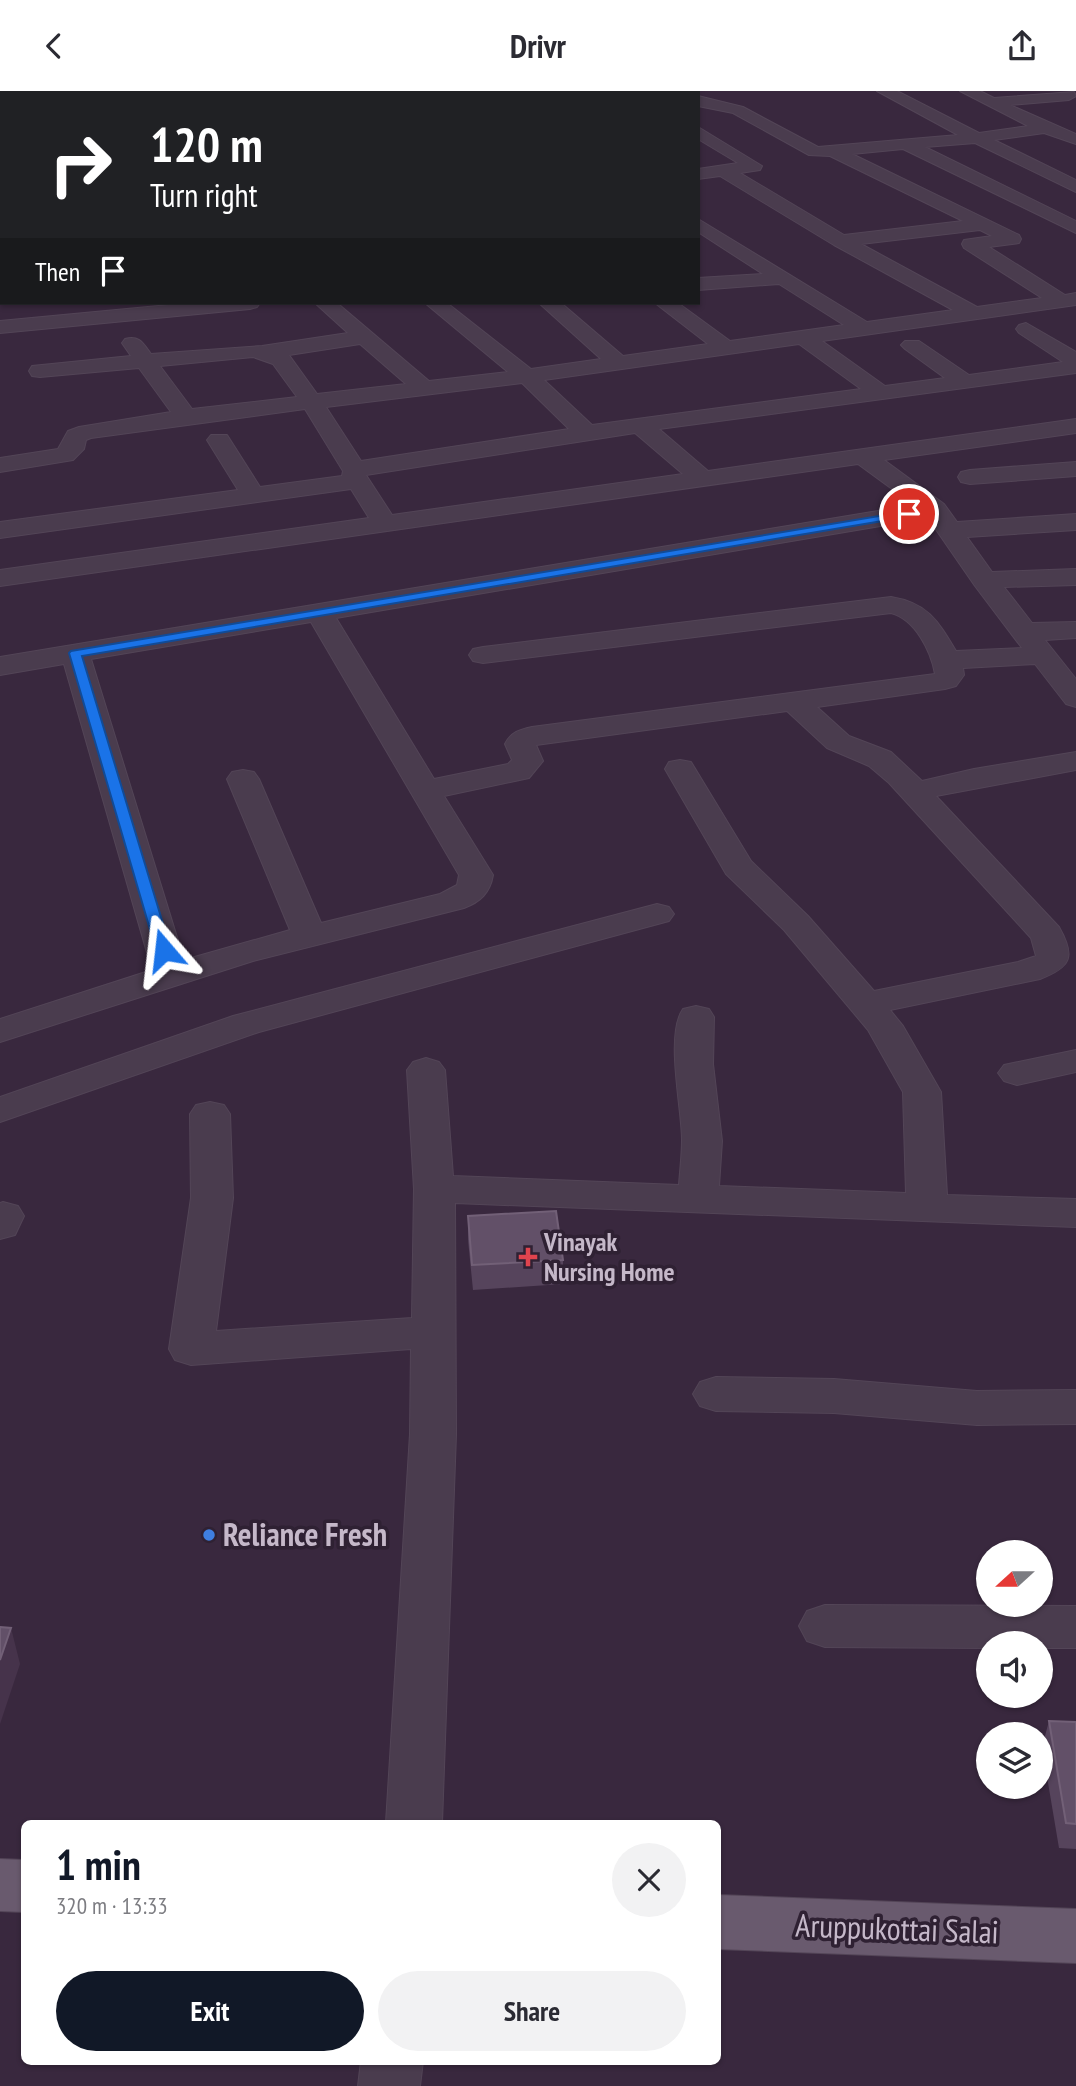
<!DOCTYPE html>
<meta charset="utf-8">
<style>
body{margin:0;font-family:"PT Sans Narrow",sans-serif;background:#f2f2f3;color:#2b2b33;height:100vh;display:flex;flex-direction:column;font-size:26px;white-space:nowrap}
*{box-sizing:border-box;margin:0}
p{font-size:23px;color:#7c7c81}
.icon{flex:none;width:38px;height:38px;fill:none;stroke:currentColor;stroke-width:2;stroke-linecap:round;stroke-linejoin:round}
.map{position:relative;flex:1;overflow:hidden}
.side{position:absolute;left:21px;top:1729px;width:700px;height:245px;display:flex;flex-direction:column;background:#fff;border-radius:10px;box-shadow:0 2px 5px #0004}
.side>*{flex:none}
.banner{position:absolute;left:0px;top:0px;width:700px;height:214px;box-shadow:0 2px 5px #0004;background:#202124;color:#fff;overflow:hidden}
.needle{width:46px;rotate:249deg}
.controls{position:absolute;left:976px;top:1449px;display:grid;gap:14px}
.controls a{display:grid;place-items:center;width:77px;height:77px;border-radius:50%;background:#fff;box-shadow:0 2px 5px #0004;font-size:35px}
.pin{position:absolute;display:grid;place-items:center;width:60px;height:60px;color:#fff;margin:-30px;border:4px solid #fff;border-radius:50%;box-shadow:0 2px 7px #0007}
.me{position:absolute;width:77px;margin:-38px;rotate:343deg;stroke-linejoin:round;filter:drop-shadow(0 0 5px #0008)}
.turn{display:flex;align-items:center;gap:24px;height:147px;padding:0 35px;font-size:32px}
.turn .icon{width:91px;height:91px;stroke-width:2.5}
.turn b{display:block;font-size:49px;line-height:60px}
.then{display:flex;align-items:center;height:66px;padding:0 35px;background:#0003;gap:14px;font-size:26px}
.round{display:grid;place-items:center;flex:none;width:74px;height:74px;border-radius:37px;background:#f2f2f3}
.headline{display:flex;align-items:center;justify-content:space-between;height:119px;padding:0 35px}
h1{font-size:42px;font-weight:700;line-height:52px;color:#111827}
.button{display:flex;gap:14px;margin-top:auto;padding:14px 35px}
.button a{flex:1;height:80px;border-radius:42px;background:#111827;color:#fff;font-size:28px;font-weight:700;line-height:80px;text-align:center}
.button a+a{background:#f2f2f3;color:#2b2b33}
header{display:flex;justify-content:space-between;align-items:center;height:91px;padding:0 35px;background:#fff;font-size:32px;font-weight:700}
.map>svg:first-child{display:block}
</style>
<header><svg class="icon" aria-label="back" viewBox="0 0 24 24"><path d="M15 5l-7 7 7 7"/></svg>Drivr<svg class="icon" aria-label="share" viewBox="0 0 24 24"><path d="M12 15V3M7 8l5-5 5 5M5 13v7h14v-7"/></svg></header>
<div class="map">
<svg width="1076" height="1995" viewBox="0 0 1076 1995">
<rect width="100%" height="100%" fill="#39283e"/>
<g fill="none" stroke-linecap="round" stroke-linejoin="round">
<!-- minor casing -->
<g stroke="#534557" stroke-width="2">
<path id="minor" d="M35,0h16l1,2h-15z
M125,0h41l-42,2z
M201,0h16l1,2h-15z
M316,0h30l-31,2z
M408,0h16l1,2h-15z
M487,0h17l1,2h-16z
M549,0h16l1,2h-15z
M620,0h17l1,2h-16z
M877,0h20l82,42 49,-7 -68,-35h20l14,7 80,-6 2,4 -7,4 -59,5 66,29v10l-32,-11 -50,7 82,40v12l-101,-49 -50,4 151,74v12l-173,-84 -51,5 167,81 2,4 -2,4 -30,4 76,48 11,-2v12l-254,36 63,45 60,-8 -40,-29 -4,-4 4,-4h14l50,34 94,-13 -44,-29 -3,-4 3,-4 7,-2 50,29v21l-417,56 49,42 368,-52v14l-192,27 60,44 13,18 119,-8v16l-109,7 25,35 84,-3v16l-72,2 28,36 44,-1v16l-31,2 31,39v28l-10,-3 -31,-40 -72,4 1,7 -8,11 -11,3 -128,18 32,29 42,16 31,29 52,-12 102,-17v18l-140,26 123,131c17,30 12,40 -19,52l-150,31 13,16 38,66 6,103 129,4v28l-621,-24 1,231 -14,389h-56l24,-389 1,-85 -220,16 -16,-5 -6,-11 22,-151 -1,-84 6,-9 14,-3 14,3 6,9 3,84 -17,133 196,-13 2,-129 -7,-119 6,-8 13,-4 13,4 6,8 8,106 226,9c1,-15 3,-30 3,-45 0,-32 -17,-105 1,-131l13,-3 13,3 5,8 -1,47 9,77 -3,45 187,7 -3,-101 -35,-62 -84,-100 -58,-56 -61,-105 4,-7 11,-2 11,2 60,99 57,55 66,75 144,-29 18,-6 -5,-18 -142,-155 -20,-17 -42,-18 -40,-37 -251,34 7,16 -14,17 -85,18 49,79c-3,18 -13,27 -29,33l-211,53 -253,81v-23l152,-49 -88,-306 -64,11v-18l914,-152 -56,-41 -858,122v-16l369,-52 -18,-29 -351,49v-16l238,-32 -31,-50 4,-5h16l33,52 82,-11 1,-5 -38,-62 -214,29 -5,2 -2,9 -11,11 -73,12v-14l58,-9 10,-18 11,-4 92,-15 -32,-44 -99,9 -8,-1 -3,-5 3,-5 99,-10 -9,-13 3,-4c14,-4 18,4 26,15l111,-8 86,-13 -33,-30h22l92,78 79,-9 -83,-69h22l84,66 70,-10 -62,-56h22l62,53 85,-12 -53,-41h23l52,38 114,-16 -65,-41 -81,6v-12l65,-4 -65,-42v-13l169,103 86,-12 -119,-65 -114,-69 -22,3v-10l40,-6 -40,-24v-12l64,39 -2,4 -20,3 104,62 119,-14 -133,-65 -21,-1 -76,-42 -35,-7v-10l45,11 75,40 140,-12zM980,139l12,6 -28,4 -2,4 2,4 78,50 -65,9 -116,-63zM360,253l46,40 -89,10 -28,-39zM799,253l62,45 -269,36 -48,-45zM253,266l20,7 24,33 -105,12 -32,-43zM522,292l47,46 -208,32 -35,-54zM635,342l48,41 -291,41 -26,-40zM928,427l47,68 47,62 -66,3c-18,-30 -28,-48 -65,-54l-408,50 -10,2 -4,6 4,6 10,2 408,-50c24,6 40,38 44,61l-403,53c-13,3 -21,5 -27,17l7,16 -4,4 -74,15 -98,-161zM311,531l148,253 -2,10 -17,9 -119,29 -62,-144 -5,-7 -11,-2 -11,2 -5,7 63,151 -106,30 -93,-301z
M0,57h2v14l-2,-1z
M0,195h2v12h-2z
M190,212h70l-3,4 -7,2 -250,24v-12z
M1076,371v14l-106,8 -9,-2 -3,-5 3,-5 9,-2z
M657,813l12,3 5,7 -5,7 -410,111 -259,90v-25l233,-81z
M1076,959v22l-59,13 -13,-4 -6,-8 6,-8z
M3,1111l15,4 6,10 -9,19 -15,4v-36z
M716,1286l118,2 143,12 99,-1v34l-99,1 -143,-12 -118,-2 -16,-5 -7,-12 7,-12z
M825,1514l251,1v42h-35v-5h-52v5l-164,-1 -18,-6 -8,-15 8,-15z
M361,1970h62l-3,25h-62z"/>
</g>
<!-- primary casing -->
<g stroke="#534557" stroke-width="2">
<path id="primary" d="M0,1768l24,1v52l-24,-1z
M718,1804l358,14v54l-358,-14z"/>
</g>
<!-- minor -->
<use href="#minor" fill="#4a3c4e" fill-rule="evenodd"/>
<!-- primary -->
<use href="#primary" fill="#695a6e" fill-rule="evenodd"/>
</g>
<!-- wall -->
<path fill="#56445c" d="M468,1125l95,44v24l-90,6 -5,-50z
M1049,1630l27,1v127l-17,-1 -17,-101z"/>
<!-- shaded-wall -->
<path fill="#46334b" d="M11,1537l9,36 -20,60v-64z"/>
<!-- building -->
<path fill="#625068" stroke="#726077" stroke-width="2" d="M556,1120l7,49 -91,5 -4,-49z
M0,1536l11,1 -11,32z
M1049,1630l27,1v102l-10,-1z"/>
<!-- route -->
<path fill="#1a73e8" stroke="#114b97" stroke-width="2" d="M909,420l5,3 -2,2 -830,140 89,294 -7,5 -8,-5 -87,-297 2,-2z"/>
<!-- markers -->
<path fill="#e0444e" stroke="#2f2133" stroke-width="2.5" d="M524.5 1155.5h7v7h7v7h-7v7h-7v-7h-7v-7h7z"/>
<circle fill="#3f7fe0" stroke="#2f2133" stroke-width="2.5" cx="209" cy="1444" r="7"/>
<g text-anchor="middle" stroke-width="7" stroke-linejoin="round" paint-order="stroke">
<!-- poi labels -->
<g font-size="26" font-weight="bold" fill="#c5b8c9" stroke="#2f2133" text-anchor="start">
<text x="544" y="1160">Vinayak<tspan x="544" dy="30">Nursing Home</tspan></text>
</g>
<!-- near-poi labels -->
<g font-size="32" font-weight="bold" fill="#c5b8c9" stroke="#2f2133" text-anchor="start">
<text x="223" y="1455">Reliance Fresh</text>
</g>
<!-- near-street labels -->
<g font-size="32" fill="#c5b8c9" stroke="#2f2133">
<text transform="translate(897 1838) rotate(2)" y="11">Aruppukottai Salai</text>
</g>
</g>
</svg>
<div class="controls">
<a><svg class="needle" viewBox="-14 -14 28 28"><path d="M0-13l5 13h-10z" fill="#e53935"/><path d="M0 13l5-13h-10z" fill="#7c7c81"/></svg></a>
<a><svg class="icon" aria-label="sound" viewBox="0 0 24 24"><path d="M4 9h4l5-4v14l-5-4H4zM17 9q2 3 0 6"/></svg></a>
<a><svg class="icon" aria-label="layers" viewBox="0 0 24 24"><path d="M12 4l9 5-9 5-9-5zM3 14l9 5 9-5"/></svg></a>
</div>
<div class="pin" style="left:909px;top:423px;background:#d93025"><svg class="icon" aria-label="arrive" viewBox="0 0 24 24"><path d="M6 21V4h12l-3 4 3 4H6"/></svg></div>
<svg class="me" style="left:164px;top:859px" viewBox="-20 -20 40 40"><path d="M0-17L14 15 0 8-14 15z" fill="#1a73e8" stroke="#fff" stroke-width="4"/></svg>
<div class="banner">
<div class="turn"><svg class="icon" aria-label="right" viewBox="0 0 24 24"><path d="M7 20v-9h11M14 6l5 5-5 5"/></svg><div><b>120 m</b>Turn right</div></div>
<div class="then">Then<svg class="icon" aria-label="arrive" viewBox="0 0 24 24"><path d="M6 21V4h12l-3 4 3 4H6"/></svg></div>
</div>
<section class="side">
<div class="headline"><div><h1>1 min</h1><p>320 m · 13:33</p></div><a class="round"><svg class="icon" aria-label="close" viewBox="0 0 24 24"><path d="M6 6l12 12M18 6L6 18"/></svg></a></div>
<div class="button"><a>Exit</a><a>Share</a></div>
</section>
</div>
